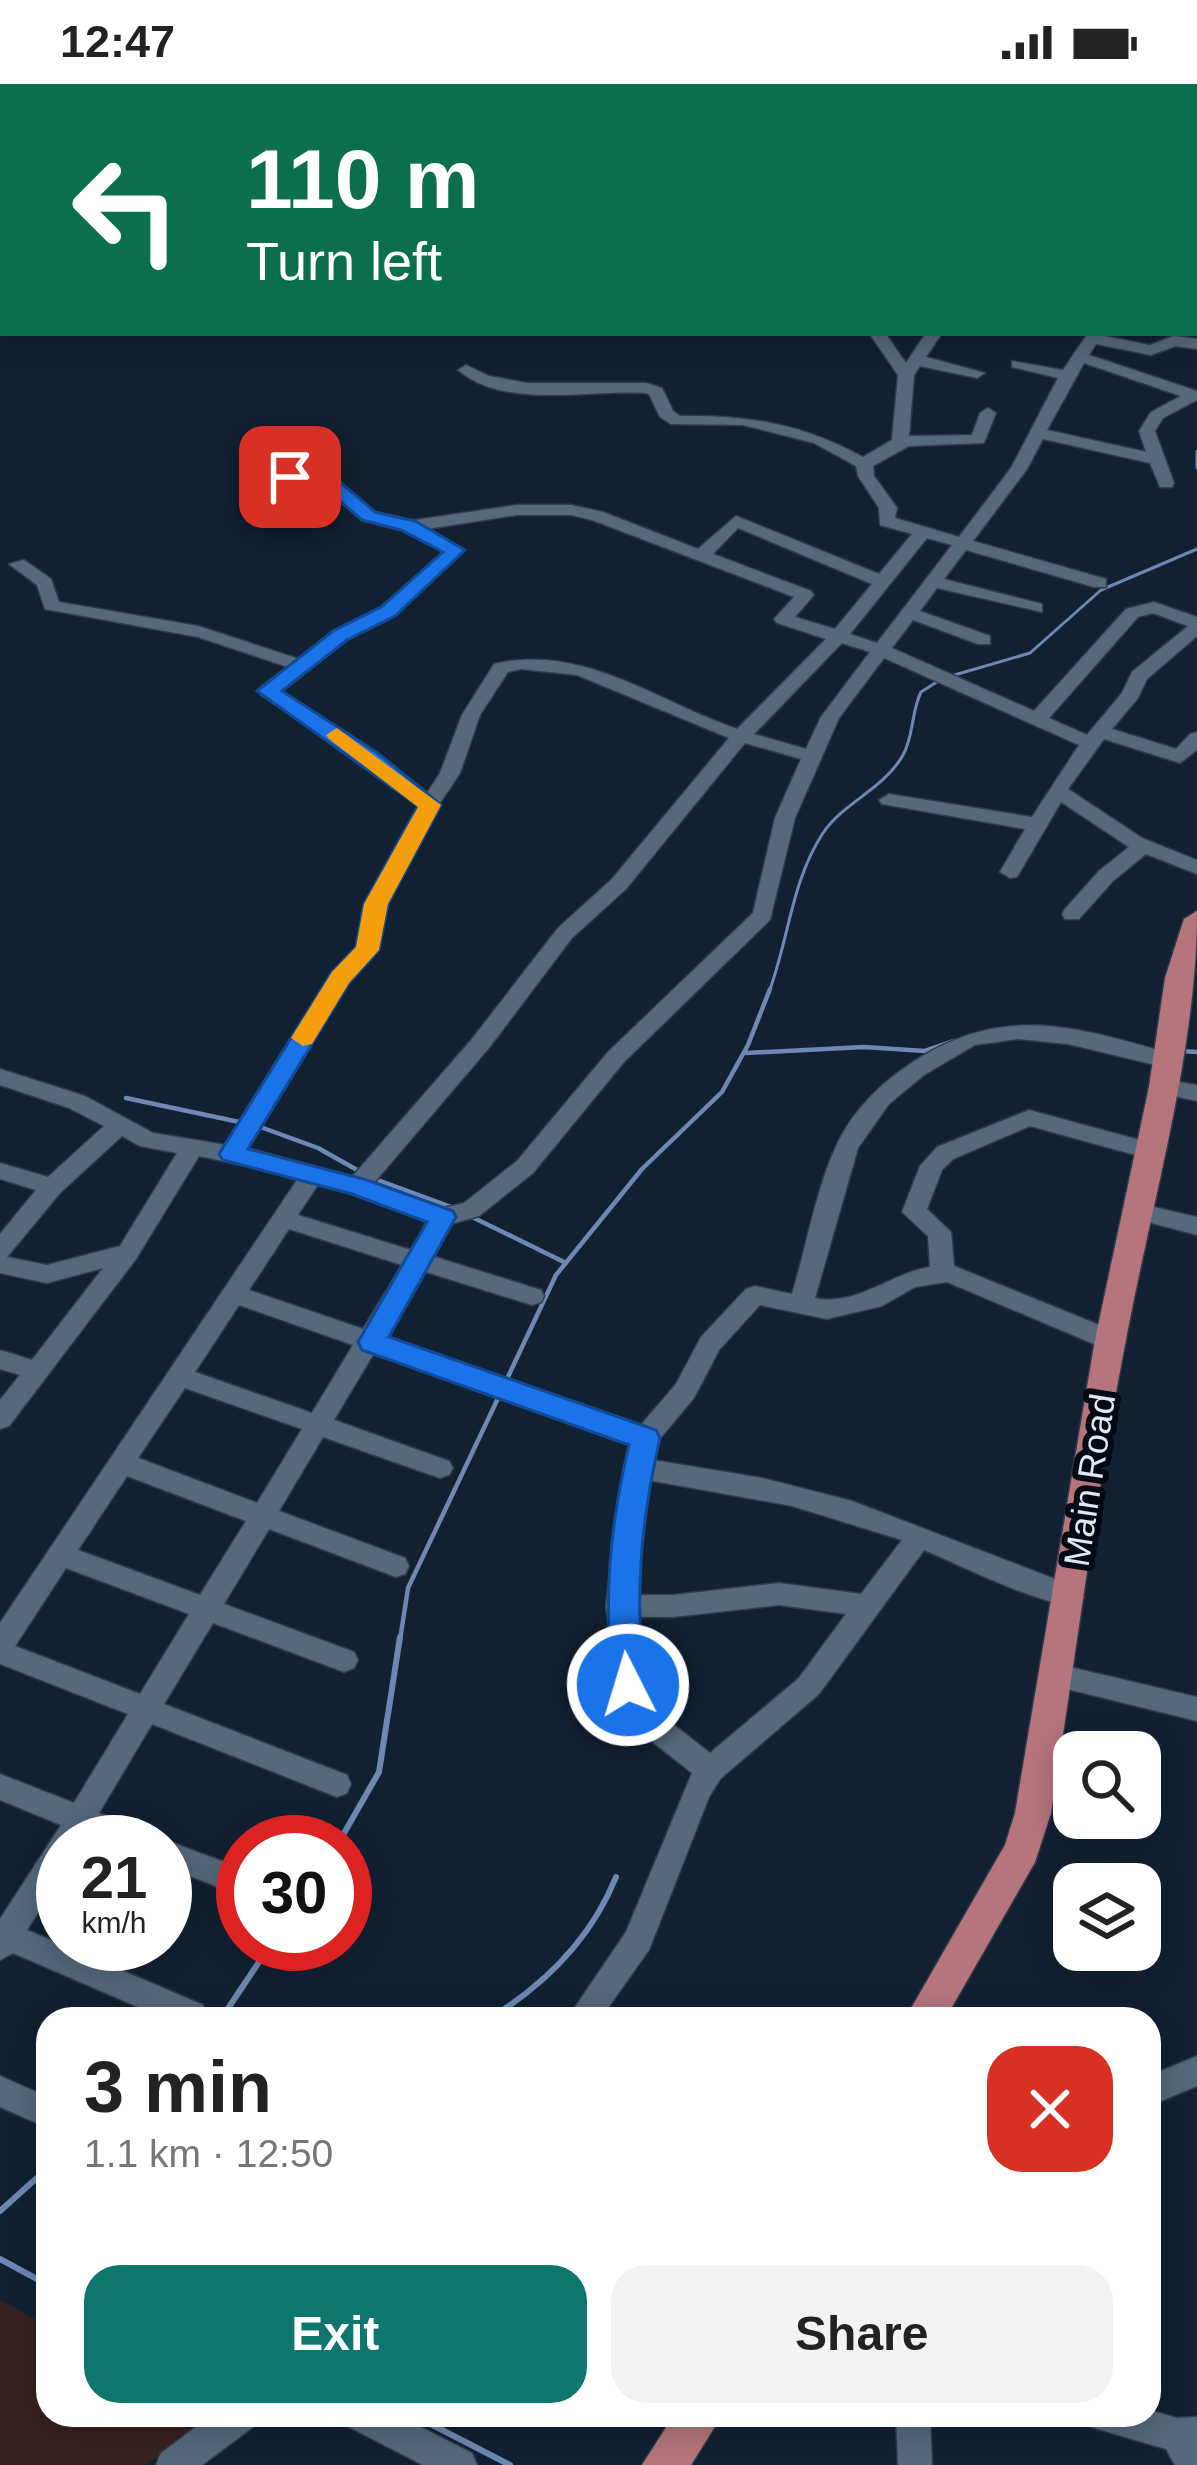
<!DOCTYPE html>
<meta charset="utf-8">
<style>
body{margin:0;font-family:Helvetica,sans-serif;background:#f2f2f2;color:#222;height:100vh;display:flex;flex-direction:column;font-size:45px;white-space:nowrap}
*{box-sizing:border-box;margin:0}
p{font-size:39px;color:#767676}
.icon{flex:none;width:66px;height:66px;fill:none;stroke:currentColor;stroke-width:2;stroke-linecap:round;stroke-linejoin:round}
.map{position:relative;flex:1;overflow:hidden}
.panel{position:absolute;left:36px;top:1923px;width:1125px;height:420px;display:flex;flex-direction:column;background:#fff;border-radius:36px;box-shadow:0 6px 30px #0003}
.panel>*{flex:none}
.banner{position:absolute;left:0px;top:0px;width:1197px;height:252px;box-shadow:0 6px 30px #0003;background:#0b6e4f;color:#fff;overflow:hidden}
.fabs{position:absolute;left:1053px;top:1647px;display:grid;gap:24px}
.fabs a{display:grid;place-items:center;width:108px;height:108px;border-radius:24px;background:#fff;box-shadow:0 6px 30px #0003;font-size:60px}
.speed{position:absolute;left:36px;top:1731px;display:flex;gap:24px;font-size:60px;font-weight:700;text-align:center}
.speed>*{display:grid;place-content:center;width:156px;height:156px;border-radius:50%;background:#fff;box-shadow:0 6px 30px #0003;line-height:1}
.speed small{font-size:30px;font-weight:400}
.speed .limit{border:18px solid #d22;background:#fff;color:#111}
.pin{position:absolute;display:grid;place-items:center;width:102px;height:102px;color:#fff;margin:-51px;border-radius:24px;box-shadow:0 6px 18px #0006}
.me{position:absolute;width:132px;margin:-66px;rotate:355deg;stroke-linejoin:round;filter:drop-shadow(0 0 9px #0008)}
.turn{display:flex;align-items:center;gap:42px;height:252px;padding:0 48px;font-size:54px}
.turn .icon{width:156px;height:156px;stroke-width:2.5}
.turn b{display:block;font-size:84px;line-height:102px}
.round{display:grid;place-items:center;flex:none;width:126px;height:126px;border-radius:36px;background:#f2f2f2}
.head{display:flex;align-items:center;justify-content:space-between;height:204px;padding:0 48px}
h1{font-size:72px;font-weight:700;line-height:90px}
.button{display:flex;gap:24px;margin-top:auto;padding:24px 48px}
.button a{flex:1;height:138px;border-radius:36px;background:#0f766e;color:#fff;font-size:48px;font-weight:700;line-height:138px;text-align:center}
.button a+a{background:#f2f2f2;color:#222}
.status{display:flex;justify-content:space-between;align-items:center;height:84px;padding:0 60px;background:#fff;direction:ltr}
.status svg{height:33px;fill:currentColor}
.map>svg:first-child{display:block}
</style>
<div class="status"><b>12:47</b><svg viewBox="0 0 49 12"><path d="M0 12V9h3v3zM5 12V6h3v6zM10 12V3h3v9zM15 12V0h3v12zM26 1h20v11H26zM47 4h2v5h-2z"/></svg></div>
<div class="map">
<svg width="1197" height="2381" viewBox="0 0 1197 2381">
<rect width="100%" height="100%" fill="#112132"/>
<!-- commercial -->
<path fill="#352120" d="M0,2216l48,26v89h168l-70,50h-146z"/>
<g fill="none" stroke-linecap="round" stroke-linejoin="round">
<!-- stream-far2 -->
<path stroke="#6d88b2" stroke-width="3" d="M1197,367v17
M951,592l79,-23 71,-63 96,-41
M769,908c20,-53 22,-110 54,-159 21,-31 61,-44 80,-78 11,-19 8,-43 18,-63l19,-12"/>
<!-- stream-far1 -->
<path stroke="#6d88b2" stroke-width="4.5" d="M1179,967l18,1
M746,969l118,-6 61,4 29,-10
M126,1014l118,25
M255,1041l63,23 41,23
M375,1095l79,29
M470,1132l96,47
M506,1297l50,-106 86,-106 80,-77 26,-47 22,-56
M400,1556l8,-52 93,-196"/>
<!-- stream -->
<path stroke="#6d88b2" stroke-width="6" d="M339,1758l40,-70 21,-135
M221,1935l50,-75
M489,1935c57,-35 102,-80 127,-142
M0,2127l48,-43
M0,2175l48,26
M413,2331l97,50"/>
<!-- minor casing -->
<g stroke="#313b49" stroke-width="3">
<path id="minor" d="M1194,100l3,1v29h-3z
M869,249h16l21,30 20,-30h16l-16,24 59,16 -8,5 -57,-12 -6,9 -5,61 63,-1 8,-22 8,-5 8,5 -12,30 -75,3 -36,20 1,10 23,32 -2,10 64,19 52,-69 47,-90 -46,-11v-6l51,9 25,-37 62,12 24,-9 23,3v10l-21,-3 -25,9 -55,-11 -7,11 108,36v9l-34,18 -8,13 19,52 -2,4h-12l-10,-24 -107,-24 -16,30 -54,72 133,38v8h-12l-128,-37 -22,29 98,25v8l-105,-24 -17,23 70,25v8h-12l-65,-24 -21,28 142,63 92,-102 28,-7 43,15v19l-50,43 -9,19 -26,31 64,20 14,-15 7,-2v18l-17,13 -76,-24 -36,50 74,49 55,22v14l-51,-20 -33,27 -34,38h-14l-3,-5 3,-5 34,-38 30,-24 -68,-45 -44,75 -7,1 -10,-6 25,-43 -143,-25 -3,-4 10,-6 143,23 47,-72 -195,-87 -45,60 -44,100 -25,102 -146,142 -91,111 -54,43 -28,8 -19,32 109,34 3,6 -3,6 -9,3 -109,-34 -39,65 256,90 36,-42 25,-47 45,-48 9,-3 37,8c15,-49 24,-106 46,-152 19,-37 48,-64 83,-85 87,-53 159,-29 251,-3l3,5 -3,5 -8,3 -96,-23 -50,-5 -43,6 -51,30 -35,29 -31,44 -43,150c41,9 76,-25 115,-31l-2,-31 -26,-24 18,-46 17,-19 92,-37 129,35 3,6 -11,8 -120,-33 -77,33 -11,11 -15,39 24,23 3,34 165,67 3,7 -3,7h-18l-154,-65 -32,5 -33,19 -55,13 -67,-14 -41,45 -25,48 -37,44 -4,18 109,18 90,23 229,88 3,8 -3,8c-24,8 -128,-43 -157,-55l-105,144 -99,85 -11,18 -60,153 -49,69h-33l59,-87 66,-159 -57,-45 -16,-26 -13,-96 13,-112 12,-51 -257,-90 -40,67 115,41 4,7 -4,7 -9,3 -117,-41 -44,74 126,47 4,8 -4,8 -9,3 -127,-48 -45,75 130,48 4,8 -4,8 -10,4 -131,-49 -49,81 183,71 4,9 -4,9 -10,4 -185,-73 -53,89 48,20 5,9h-48l-18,-7 -4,7h-19v31l-36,57 176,75 3,14h-40l-153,-66 -13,7v-41l61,-94 -61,-25v-26l74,29 54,-89 -128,-50v-41l299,-446 -100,-21 -63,103 -127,167 -9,3v-29l20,-25 -20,-6v-19l32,10 71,-92 -56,15 -47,-10v-39l36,-44 -36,-11v-16l48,14 56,-51 -35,-18 -69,-23v-16l85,27 68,37 73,12 106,-172 25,-25 9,-44 52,-98 -54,-44 -103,-67v-8l27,-20 -90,-30 -153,-28 -8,-24 -28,-21 15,-4 27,19 8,23 139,24 101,33 35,-27 48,-24 62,-57 -42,-21 -40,-10 -39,-34 -40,-5v-8l6,-1 45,5 40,35 34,9 109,-16h54l32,7 95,37 38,-33 143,58 33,-40 -32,-9 -1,-17 -21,-32 -2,-10 -42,-23 -71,-18 -72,-1 -11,-7 -11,-23 -4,-1c-57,-4 -140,17 -187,-23l8,-5 23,11 38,7h119l16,5 11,23 7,5c69,-1 122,8 183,41l29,-17 6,-65zM1084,279l97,33 -30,16 -12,19 7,21 -99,-22zM517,431h54l21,5 202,77 -20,22 3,4 49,16 -89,90c-80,-27 -154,-86 -243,-65l-32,51 -22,58 -13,20 -49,-39 -98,-63 66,-51 48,-24 70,-66 -37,-21zM738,444l134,56 -37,45 -40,-12 19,-22 -3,-4 -98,-37zM927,454l25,7 -75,98 -27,-9zM1153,529l35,13 -56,46 -10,21 -35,42 -38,-17 89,-101zM842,559l28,9 -49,65 -15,32 -52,-15zM521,585l56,6 152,63 -117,141 -54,49 -86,111 -120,138 -105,-29 101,-165 30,-33 8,-46 44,-86 30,-45 20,-58 28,-43zM745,659l56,16 -26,59 -22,95 -145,139 -91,109 -53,42 -20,5 -71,-24 115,-135 84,-111 54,-49zM122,1052l18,10 37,7 -57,93 -73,19 -40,-8 53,-64zM319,1099l110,38 -18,29 -113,-35zM289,1145l113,36 -39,64 -114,-39zM239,1221l114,40 -41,68 -117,-41zM185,1304l117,41 -45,74 -119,-45zM127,1392l119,45 -46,74 -122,-45zM648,1396l144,26 110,34 -41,54 -82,-11 -106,12h-38zM66,1484l123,46 -49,80 -125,-48zM779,1521l67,9 -47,64 -89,75 -55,-43 -9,-11 -11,-82h38z
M1163,995l34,6v16l-42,-9 -3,-5z
M1137,1119l60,14v18l-68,-18 -4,-6 4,-6z
M1057,1580l140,33v24l-150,-37 -4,-8 4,-8z
M165,1756l78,29v28l-78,-31v-24h-6z
M1197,1972v30l-48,20v-30z
M0,1992l48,21v31l-48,-21z
M1149,2326l28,8 20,-1v48h-22l-9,-16 -75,-22 -5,-12h63z
M212,2331h46l-5,12 -51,38h-46l5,-12z
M344,2331h53l75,38 5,12h-54l-74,-38z
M896,2331h34l2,50h-34z"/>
</g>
<!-- major casing -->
<g stroke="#313b49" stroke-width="3">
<path id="major" d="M1197,827c0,138 -44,286 -70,423 -31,158 -51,320 -76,479l-16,49 -90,157h-40l100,-174 10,-32 80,-473 54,-253 16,-109 19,-59z
M674,2331h48l-31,50h-49z"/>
</g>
<!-- minor -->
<use href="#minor" fill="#55687c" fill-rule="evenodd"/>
<!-- major -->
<use href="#major" fill="#b6757d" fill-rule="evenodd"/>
</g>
<!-- route -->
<path fill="#1a73e8" stroke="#114b97" stroke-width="3" d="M290,387l44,6 41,35 40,9 50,29 -70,66 -48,24 -65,51 97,63 62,51 -53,99 -9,46 -30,33 -101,166 119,31 86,31 3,6 -67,120 267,93 4,8c-20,87 -25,158 -16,247l-5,9 -11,4 -11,-4 -5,-9c-8,-86 -3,-156 17,-240l-267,-95 -4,-8 69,-120 -75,-28 -129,-34 -4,-6 113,-182 24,-25 8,-43 54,-98 -161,-115 76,-60 48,-24 62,-55 -42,-22 -39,-10 -40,-34 -39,-5 -3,-4z"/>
<!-- slow -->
<path fill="#f59e0b" d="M337,644l104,77 -53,99 -9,46 -30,33 -37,61 -9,2 -12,-8 41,-66 24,-25 8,-43 54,-97 -89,-68 -3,-4z"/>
<g text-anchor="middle" stroke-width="12" stroke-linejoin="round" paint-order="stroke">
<!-- street labels -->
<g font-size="36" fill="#dee9f5" stroke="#050a12">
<text transform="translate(1089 1396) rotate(-81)" y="13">Main Road</text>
</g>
</g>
</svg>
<div class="fabs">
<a><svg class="icon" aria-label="search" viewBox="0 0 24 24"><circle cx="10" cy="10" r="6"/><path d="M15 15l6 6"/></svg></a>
<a><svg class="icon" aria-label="layers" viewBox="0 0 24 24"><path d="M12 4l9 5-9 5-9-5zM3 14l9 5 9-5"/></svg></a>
</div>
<div class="speed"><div>21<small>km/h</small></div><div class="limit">30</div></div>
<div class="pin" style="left:290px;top:393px;background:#d93025"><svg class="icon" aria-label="arrive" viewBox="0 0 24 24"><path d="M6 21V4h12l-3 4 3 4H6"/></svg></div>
<svg class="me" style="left:628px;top:1601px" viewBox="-20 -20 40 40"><circle r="17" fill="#1a73e8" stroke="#fff" stroke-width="3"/><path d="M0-11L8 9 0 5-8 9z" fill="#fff"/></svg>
<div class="banner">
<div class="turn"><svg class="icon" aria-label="left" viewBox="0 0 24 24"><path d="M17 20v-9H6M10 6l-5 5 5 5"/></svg><div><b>110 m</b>Turn left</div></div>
</div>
<section class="panel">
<div class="head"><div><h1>3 min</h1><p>1.1 km · 12:50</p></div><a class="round" style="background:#d93025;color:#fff"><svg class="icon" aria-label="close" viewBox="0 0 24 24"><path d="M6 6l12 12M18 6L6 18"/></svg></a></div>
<div class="button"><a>Exit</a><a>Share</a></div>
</section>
</div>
